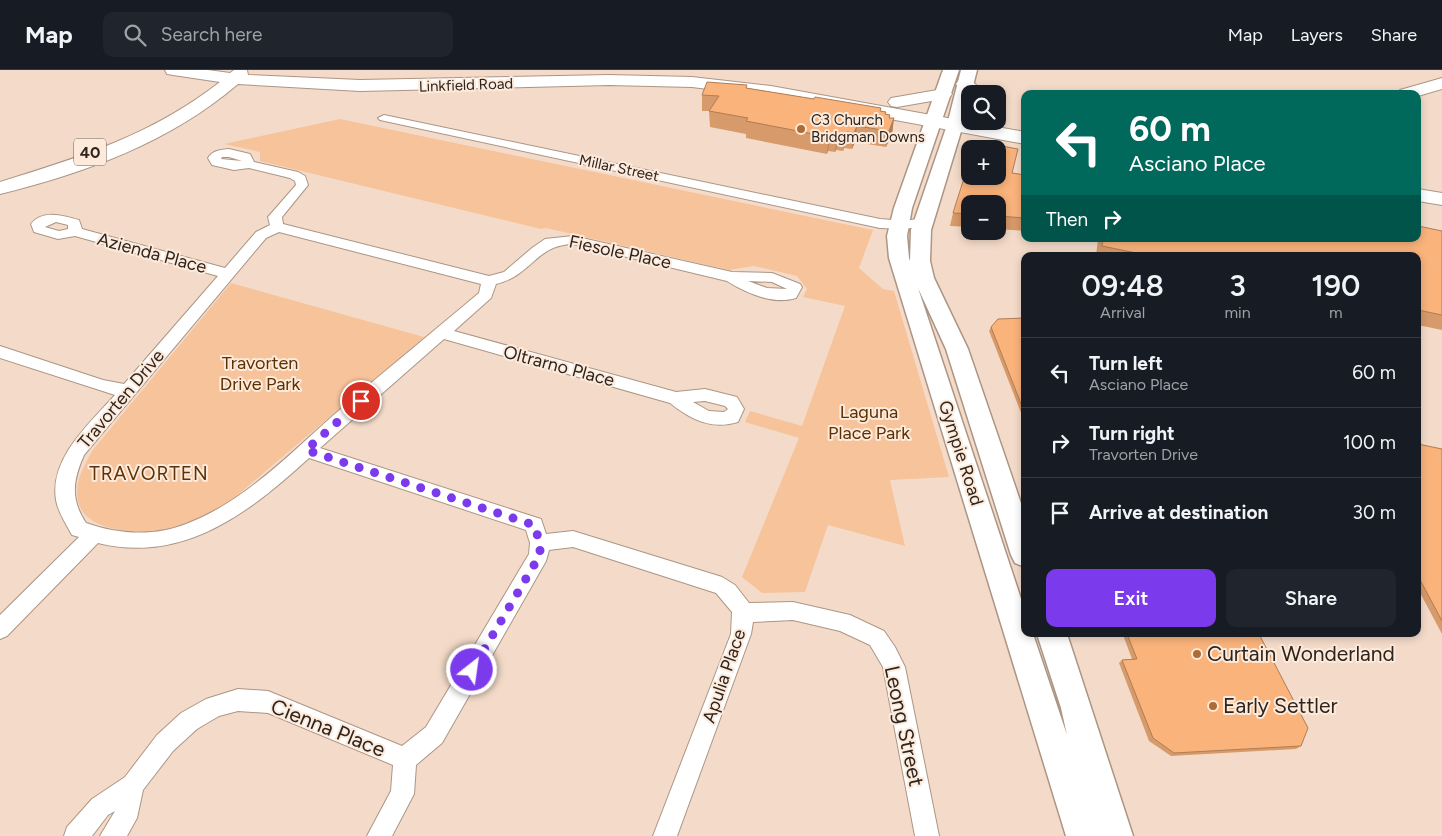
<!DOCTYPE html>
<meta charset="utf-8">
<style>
body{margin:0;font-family:Figtree,sans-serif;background:#20242c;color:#f1f3f6;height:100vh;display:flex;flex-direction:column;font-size:19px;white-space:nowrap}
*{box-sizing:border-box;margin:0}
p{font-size:16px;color:#9ea1a6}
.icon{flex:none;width:28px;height:28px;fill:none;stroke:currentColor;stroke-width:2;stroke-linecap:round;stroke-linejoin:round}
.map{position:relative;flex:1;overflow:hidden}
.panel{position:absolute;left:1021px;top:182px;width:400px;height:385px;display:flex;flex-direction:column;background:#171b24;border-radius:10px;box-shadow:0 2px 8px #0003}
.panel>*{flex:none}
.hud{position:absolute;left:1021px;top:20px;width:400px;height:152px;border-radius:10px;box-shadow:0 2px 8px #0003;background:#00695c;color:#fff;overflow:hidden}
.buttons{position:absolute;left:961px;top:15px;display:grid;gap:10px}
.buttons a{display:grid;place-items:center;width:45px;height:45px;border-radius:10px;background:#171b24;box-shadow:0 2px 8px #0003;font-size:25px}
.pin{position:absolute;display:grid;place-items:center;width:42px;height:42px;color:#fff;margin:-21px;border:2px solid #fff;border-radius:50%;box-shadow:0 1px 5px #0007}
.me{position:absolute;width:55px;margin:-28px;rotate:30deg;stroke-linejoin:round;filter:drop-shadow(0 0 4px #0008)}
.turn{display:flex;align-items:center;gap:18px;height:105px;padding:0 25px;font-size:22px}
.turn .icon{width:65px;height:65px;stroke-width:2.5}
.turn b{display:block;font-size:35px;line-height:42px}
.then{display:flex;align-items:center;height:48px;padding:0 25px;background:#0003;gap:10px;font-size:19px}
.eta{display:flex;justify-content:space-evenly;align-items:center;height:85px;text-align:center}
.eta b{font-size:30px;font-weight:600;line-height:35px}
.action{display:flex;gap:10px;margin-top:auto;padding:10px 25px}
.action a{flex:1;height:58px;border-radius:10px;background:#7c3aed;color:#fff;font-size:20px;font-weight:600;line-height:58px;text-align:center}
.action a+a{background:#20242c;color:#f1f3f6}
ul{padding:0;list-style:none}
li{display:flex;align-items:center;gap:15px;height:70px;padding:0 25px;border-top:1px solid #363941}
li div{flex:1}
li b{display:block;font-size:19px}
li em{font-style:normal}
header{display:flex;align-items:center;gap:30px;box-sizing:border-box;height:70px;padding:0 25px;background:#171b24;border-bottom:1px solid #363941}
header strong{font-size:24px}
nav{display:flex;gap:28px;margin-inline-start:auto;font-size:18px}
.search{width:350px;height:45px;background:#20242c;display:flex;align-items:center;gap:12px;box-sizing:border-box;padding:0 18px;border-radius:10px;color:#9ea1a6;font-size:19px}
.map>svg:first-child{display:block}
</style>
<header>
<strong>Map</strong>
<div class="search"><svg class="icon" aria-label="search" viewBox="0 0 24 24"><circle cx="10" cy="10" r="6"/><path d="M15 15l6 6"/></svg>Search here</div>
<nav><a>Map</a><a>Layers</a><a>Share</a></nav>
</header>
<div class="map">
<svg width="1442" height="766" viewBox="0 0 1442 766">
<rect width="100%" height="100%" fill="#f4dbc9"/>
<!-- green -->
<path fill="#f6c39b" d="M340,49l533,111 -14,38 24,21 11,2 55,186 -59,3 15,66 -77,-21 -23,67 -43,1 -20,-16 57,-139 -54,-16 5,-11 52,15 43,-120 -42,-9 4,-8 -10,-13 -43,-10 -25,4 -183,-42 -5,1 -281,-68v-9l-36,-8z
M231,213l193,54 -196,166c-17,9 -34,19 -53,24 -29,8 -100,9 -98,-36 0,-14 9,-28 15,-40z"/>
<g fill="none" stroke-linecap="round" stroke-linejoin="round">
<!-- street casing -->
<g stroke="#ac9584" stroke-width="2">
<path id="street" d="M384,45l496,104 25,2 18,-3 7,4 -2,3 -23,4 -25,-1 -500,-108 -2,-2z
M229,79l21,5 4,8 44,10 7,4 3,9 -26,32 1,7 206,52 15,-4 28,-24 13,-9 28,-3 159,36 40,1 28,11 2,3 -6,11c-23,7 -50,-5 -69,-17l-154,-37c-38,1 -40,31 -77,40l-5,14 -37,33 222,61 29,-3 32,8 7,12 -6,13c-26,8 -47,-2 -68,-19l-226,-64 -124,109 221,71 5,15 27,-3 149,46 13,8 14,18 44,-1 57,13 34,16 11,16 10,20 34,169h-24l-32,-169 -13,-22 -30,-14 -47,-11 -40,2 -2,12 -74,202h-24l78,-202 1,-22 -16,-19 -143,-46 -24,3 -3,11 -104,182 -26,22 -2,29 -22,42h-25l24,-45 2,-26 -125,-52 -30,-2 -19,5 -22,13 -24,22 -30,39 -6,28 -10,18h-27l15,-25 -7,4 -16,21h-28l3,-9 25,-28 33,-22 32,-42 24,-22 25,-14 32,-10 30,2 134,55 24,-19 103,-173 1,-11 -4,-13 -217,-72c-60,55 -126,106 -211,85l-91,93 -7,3v-24l79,-78 -7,-2c-6,-11 -14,-23 -16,-35 -7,-42 35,-78 59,-105l-115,-37v-12l103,34 21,4 94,-108 -143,-40 -17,3 -24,-7 -3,-8c12,-15 32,-8 48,-4l3,9 143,39 31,-36 14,-7 -2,-8 28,-32 -1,-4 -5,-3 -41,-10 -15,2 -22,-5 -4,-7c5,-8 12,-8 21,-9zM222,87h7l13,4 -21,-2zM56,152l12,3v4l-9,2 -14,-4zM279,162l202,52 -2,9c-45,38 -91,75 -136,114 -49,42 -96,94 -157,117 -32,13 -69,10 -100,-1 -16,-24 -13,-43 -2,-68l182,-217zM748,211l24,1 15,7 -20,-1zM705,331l20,5 3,3 -4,3 -15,-1 -16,-9z"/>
</g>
<!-- secondary casing -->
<g stroke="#ac9584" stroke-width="3">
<path id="secondary" d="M943,0h16l-47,138 -5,28 2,22 1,3 1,-31 36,-105 14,-55h16l-14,55 -32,105 -1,31 4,17 34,71 57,166v52l-10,-4 -4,-8 -65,-206 -28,-61 107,323v23h8l34,101 -6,-27 -24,-74h30l66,202h-67l-177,-578 -2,-22 7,-28z"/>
</g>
<!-- primary casing -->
<g stroke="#ac9584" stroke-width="2">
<path id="primary" d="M165,0h43l22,3 4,-3h13l1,5 112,5 249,-5 83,2 79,9 254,46v12l-254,-47 -79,-10 -83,-2 -249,6 -122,-7c-68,58 -152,89 -238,110v-12c81,-25 152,-47 220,-100l-47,-7 -6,-1z
M965,9l6,1 14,14h-15v4l-14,-14 3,-4z
M943,19l6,1 3,4 -3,4 -52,9 -6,-1 -3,-4 3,-4 6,-1z
M1418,119l24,4v12l-24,-4z"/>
</g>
<!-- highway casing -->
<g stroke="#ac9584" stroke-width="2">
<path id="highway" d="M1442,8v11l-24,7v-2h-21l3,-4z"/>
</g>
<!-- street -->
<use href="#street" fill="#fff" fill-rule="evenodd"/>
<!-- secondary -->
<use href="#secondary" fill="#fff" fill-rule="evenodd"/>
<!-- primary -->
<use href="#primary" fill="#fff" fill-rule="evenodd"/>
<!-- highway -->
<use href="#highway" fill="#fff" fill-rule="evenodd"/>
</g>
<!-- wall -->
<path fill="#d79a6a" d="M747,18l67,11 67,9v3l5,1 -1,2 5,1 -1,3h5l-2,16 -6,13 -31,-5 -3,7 -8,-1 -1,3 -7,-1 -1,2 -7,-1 -1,3 -81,-16v-4l-36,-7 -1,-16h-7v-16z
M1012,103l13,2v56l-27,-2v-25h-28v23l-20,-1 3,-13z
M1442,161v99l-24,-5v-69h-322l2,-17h320z
M1025,248v105l-36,-92 2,-4z
M1418,374l24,5v185l-24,-45z
M1123,564h136l42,112 -5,3 -125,7 -22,-15 -30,-78 3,-3 10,-1 -9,-24z"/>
<!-- shaded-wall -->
<path fill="#af7d56" d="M894,48l-2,16 -6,13 3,-16z
M857,56l-2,16 -3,7 2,-16z
M847,62l-3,16 -1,3 2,-16z
M838,63l-2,17 -1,2 2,-16z
M830,65l-2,16 -1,3 2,-17z"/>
<!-- building -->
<path fill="#fab37b" stroke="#af7d56" d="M707,12l40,3 -1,3 68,11 1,-2 66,11 -1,3 6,1 -1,2 5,1 -1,3h5l-5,13 -32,-5 -3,7 -7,-1 -2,3 -7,-2 -1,3 -7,-1 -1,2 -83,-16 2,-3 -39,-7 10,-15 -17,-1z
M975,71l43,8 -6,24 13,2v43l-27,-2v-12h-28v10l-17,-1 17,-54v17h28v-27h-25z
M1418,156l24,5v84l-24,-5v-54h-267l-49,-10 1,-7h315z
M1025,248v96l-34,-87 7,-8z
M1418,374l24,5v172l-24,-45z
M1127,564h132l49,94 -7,18 -127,7 -21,-15 -31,-78 15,-1z"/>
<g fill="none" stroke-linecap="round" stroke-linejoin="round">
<!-- route -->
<path stroke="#7c3aed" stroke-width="9" stroke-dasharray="0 16.2" d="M361,331l-55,49 228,75 6,18v12l-68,115"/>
</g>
<!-- markers -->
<g fill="#ad6c35" stroke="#fdeadb" stroke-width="2">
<circle cx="801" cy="59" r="5"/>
<circle cx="1197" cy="584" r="5"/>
<circle cx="1213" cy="636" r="5"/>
</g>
<g text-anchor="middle" stroke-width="4" stroke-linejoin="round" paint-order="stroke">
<!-- far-street labels -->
<g font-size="15" fill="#2d241e" stroke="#fdeadb">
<text transform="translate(466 15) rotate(-2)" y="5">Linkfield Road</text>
<text transform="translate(619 98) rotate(12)" y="5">Millar Street</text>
</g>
<!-- far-poi labels -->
<g font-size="15" fill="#2d241e" stroke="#fdeadb" text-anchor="start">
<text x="811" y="55">C3 Church<tspan x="811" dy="17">Bridgman Downs</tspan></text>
</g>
<!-- shield labels -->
<rect fill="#fdeadb" stroke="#6b5f57" stroke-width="1" x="74" y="68.5" width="32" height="27" rx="4"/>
<g font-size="16" font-weight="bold" fill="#2d241e">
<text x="90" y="88">40</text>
</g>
<!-- street labels -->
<g font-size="18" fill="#2d241e" stroke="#fdeadb">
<text transform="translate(620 182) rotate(12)" y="6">Fiesole Place</text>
<text transform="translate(152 183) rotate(15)" y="6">Azienda Place</text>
<text transform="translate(559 296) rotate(15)" y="6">Oltrarno Place</text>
<text transform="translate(121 329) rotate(-50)" y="6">Travorten Drive</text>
<text transform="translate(961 383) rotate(72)" y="6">Gympie Road</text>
<text transform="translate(724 606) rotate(-71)" y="6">Apulia Place</text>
</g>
<!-- park labels -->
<g font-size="18" fill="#5c3002" stroke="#fdeadb">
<text x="260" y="299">Travorten<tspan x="260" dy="21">Drive Park</tspan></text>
<text x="869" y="348">Laguna<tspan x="869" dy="21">Place Park</tspan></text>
</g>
<!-- neighbourhood labels -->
<g font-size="19" letter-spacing="1" fill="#5c3208" stroke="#fdeadb">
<text x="149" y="410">TRAVORTEN</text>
</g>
<!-- near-poi labels -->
<g font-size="21" fill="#2d241e" stroke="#fdeadb" text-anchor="start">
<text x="1207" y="591">Curtain Wonderland</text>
<text x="1223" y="643">Early Settler</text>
</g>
<!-- near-street labels -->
<g font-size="21" fill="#2d241e" stroke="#fdeadb">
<text transform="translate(904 656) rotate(78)" y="7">Leong Street</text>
<text transform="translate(328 658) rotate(22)" y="7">Cienna Place</text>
</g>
</g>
</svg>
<div class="buttons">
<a><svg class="icon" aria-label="search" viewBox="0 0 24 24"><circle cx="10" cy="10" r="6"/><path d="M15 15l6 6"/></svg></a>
<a>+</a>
<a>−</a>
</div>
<div class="pin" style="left:361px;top:331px;background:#d93025"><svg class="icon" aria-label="arrive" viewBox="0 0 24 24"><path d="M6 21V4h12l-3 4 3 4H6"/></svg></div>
<svg class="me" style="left:472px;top:600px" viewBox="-20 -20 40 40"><circle r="17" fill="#7c3aed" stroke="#fff" stroke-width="3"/><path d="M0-11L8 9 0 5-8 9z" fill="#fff"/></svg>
<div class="hud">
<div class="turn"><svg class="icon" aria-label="left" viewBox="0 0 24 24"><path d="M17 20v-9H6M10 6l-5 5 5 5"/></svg><div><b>60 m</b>Asciano Place</div></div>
<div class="then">Then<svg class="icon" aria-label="right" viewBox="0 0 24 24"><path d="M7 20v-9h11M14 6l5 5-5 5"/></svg></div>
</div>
<section class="panel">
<div class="eta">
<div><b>09:48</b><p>Arrival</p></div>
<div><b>3</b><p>min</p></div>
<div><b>190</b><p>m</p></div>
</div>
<ul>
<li><svg class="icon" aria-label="left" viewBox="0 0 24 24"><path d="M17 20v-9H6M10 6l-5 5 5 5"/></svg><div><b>Turn left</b><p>Asciano Place</p></div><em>60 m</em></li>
<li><svg class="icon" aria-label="right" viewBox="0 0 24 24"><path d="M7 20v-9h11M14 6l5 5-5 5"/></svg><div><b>Turn right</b><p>Travorten Drive</p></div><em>100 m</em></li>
<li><svg class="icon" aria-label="arrive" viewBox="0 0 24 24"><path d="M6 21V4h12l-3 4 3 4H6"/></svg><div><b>Arrive at destination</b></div><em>30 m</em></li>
</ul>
<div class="action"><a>Exit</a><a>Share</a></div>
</section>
</div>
